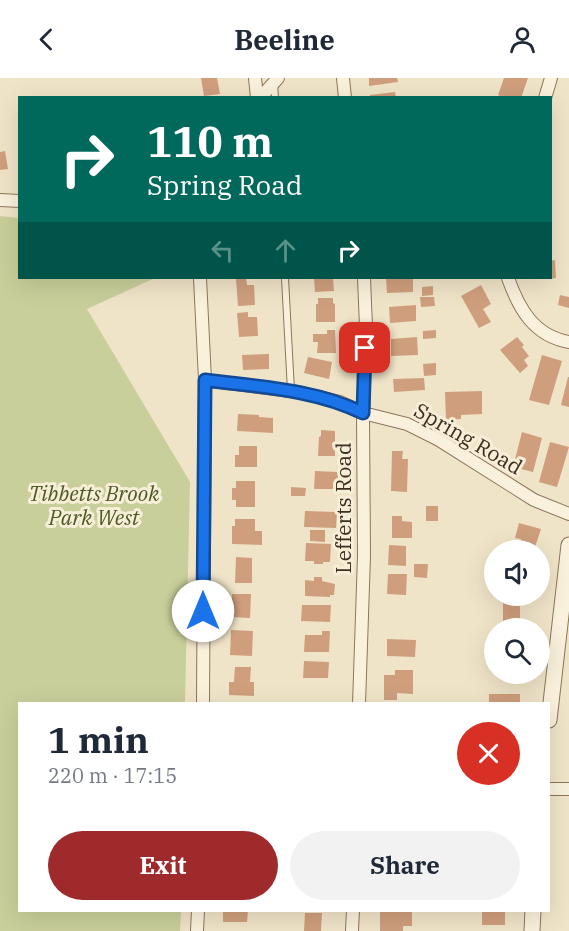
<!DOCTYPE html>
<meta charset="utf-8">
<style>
body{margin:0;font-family:"IBM Plex Serif",serif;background:#f2f2f3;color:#1f2937;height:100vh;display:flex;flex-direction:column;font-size:22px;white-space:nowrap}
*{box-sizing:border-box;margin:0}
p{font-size:20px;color:#747a83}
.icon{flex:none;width:33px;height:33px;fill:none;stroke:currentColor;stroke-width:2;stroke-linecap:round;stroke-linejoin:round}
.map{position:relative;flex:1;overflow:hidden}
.panel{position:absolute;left:18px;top:624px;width:532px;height:210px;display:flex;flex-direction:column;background:#fff;border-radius:0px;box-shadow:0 6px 24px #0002}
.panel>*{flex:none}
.banner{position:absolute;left:18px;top:18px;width:534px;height:183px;border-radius:0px;box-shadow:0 6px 24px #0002;background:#00695c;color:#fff;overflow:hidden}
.controls{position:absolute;left:484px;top:462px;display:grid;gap:12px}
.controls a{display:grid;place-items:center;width:66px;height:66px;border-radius:50%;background:#fff;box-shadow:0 6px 24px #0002;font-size:30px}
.pin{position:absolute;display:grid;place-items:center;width:51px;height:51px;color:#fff;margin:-26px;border-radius:12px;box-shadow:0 3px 9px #0006}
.me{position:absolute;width:66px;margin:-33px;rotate:0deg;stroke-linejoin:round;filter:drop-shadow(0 0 4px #0008)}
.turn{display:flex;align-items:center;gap:21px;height:126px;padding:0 30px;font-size:27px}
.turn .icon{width:78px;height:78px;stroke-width:2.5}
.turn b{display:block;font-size:42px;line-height:51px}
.lanes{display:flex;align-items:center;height:57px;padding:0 30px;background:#0003;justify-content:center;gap:30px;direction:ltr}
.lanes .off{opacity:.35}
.round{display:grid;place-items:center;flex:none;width:63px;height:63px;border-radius:32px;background:#f2f2f3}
.head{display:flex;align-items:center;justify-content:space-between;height:102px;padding:0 30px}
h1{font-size:36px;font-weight:700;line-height:45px}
.primary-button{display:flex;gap:12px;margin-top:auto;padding:12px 30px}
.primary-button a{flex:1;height:69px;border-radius:36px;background:#9e2a2b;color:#fff;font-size:24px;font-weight:700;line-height:69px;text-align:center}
.primary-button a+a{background:#f2f2f3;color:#1f2937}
header{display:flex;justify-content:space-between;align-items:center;height:78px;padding:0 30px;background:#fff;font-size:27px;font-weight:700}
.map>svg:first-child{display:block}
</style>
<header><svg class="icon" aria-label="back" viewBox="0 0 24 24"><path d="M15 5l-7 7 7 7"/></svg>Beeline<svg class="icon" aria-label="person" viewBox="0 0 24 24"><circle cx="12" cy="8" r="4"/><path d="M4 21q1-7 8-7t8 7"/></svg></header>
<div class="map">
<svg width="569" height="853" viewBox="0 0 569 853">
<rect width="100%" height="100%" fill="#f0e4c8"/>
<!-- green -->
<path fill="#c9cf9b" d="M0,138l19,2 1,60h135l-68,31 103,173 -5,221 -165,1v206l161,1 -1,20h-180z"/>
<!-- building -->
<path fill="#cf9f7d" d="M201,0h16l3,16 -16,2z
M369,0h28l1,4 -29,4z
M504,0h24l-7,20h-16l-7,-3z
M395,14l1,6h-26v-3z
M5,73l3,18 -8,1v-18z
M555,182l1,18 -6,1v-18z
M246,200l1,7h7l1,20 -17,1 -2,-27z
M314,200h19l1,13 -19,1z
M386,200h27v14l-26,1z
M481,207l10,19 -8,5 8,13 -12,6 -18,-32z
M433,208v9l-11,1v-9z
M560,217l9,2v11l-11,-3z
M420,219h14l1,9 -14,1z
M318,220h15v5l2,1v18h-19v-18h2z
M416,227v16l-26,2 -1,-16z
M248,234v5h9l1,19 -19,1 -2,-24z
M327,252h8l1,23h-19l1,-11h-5v-8h14z
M436,252v8l-13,1v-8z
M417,259l1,18 -27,1v-17z
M517,259l7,8 -2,2 7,9 -5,4 4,6 -8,7 -20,-23z
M269,276v15l-26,1 -1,-15z
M542,277l20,6 -13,44 -20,-5z
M308,279l24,5 -3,17 -25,-6z
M436,285v12l-12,1 -1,-12z
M568,299h1v30l-8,-2z
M424,300l1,12 -31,2 -1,-13z
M482,313v23l-21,1v4l-15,1 -1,-28z
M238,336l21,1v2l14,1v15l-36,-2z
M321,352l14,1v25h-17l1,-19 2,-1z
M522,354l20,6 -9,34 -20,-5z
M550,364l19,5 -12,40 -18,-5z
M239,368h18v21h-22v-12h4z
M392,373h11l-1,8h6l-1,33 -16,-1z
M315,393l23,1v17h-24z
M236,403h19v26h-19v-7h-4v-12h4z
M291,409l15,1 -1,8h-14z
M426,428h12v15h-12z
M305,433l32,1 -1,16 -32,-1z
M392,438h10v5l10,1v16h-20z
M235,441h20v12h7v14l-30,-1v-18h3z
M519,445l22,6 -7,21h-17l4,-11 -6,-1z
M310,452h15v12l-15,-1z
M306,465l25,1 -1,18h-7v2h-9v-3h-9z
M389,467l17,1v20l-18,-1z
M236,479l16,1v25h-17z
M414,486h14l-1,14 -13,-1z
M388,496h19l-1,21 -19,-1z
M314,499h8v4l13,3 -1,11h-4v2l-25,-1v-16l9,1z
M232,516h19l-1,24 -18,-1z
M503,521h17v24l-17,-1z
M302,527h29l-1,17 -29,-1z
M231,552l22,1 -1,25 -22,-1z
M322,553h8l-1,21h-25l1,-17h17z
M387,561l29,1 -1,17 -28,-1z
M304,583l25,1 -1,16h-25z
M235,589h16l-1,15h4v14l-25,-1v-13h5z
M395,592h18v24l-16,-1v7h-13v-25h11z
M489,616h31v10h-31z
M223,832h25l-1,12h-24z
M482,832h23v15h-23z
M380,833h32v15h-9v5h-23z
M305,835h17l-1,18h-17z"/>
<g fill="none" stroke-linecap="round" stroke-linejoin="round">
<!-- service casing -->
<g stroke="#8d765c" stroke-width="8">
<path id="service" d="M274,5l1,15
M285,200l6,113"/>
</g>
<!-- minor casing -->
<g stroke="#8d765c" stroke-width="14">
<path id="minor" d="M255,0l2,20
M343,0l2,20
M260,20l18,-20
M545,20l6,-20
M0,122l20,1
M200,200l5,102 -2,324
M508,200c11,31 26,58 61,64
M205,302l93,12 42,10 23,11 44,11 32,16 95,60 35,14
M359,626l5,-148 -1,-143 3,-86 -2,-49
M549,711h20
M197,853l1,-21
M352,853l1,-21"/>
</g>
<!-- tertiary casing -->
<g stroke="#8d765c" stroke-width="17">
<path id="tertiary" d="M549,642l20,-175
M532,853l1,-21"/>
</g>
<!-- service -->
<use href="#service" stroke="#faf1dc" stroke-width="6"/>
<!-- minor -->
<use href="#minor" stroke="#faf1dc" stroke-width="12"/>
<!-- tertiary -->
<use href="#tertiary" stroke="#faf1dc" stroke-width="15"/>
</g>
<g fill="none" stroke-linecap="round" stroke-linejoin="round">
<!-- route casing -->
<g stroke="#114b97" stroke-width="15">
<path id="route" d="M203,533l2,-231c54,7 109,9 158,33l2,-65"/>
</g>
<!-- route -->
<use href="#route" stroke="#1a73e8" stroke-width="10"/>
</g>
<g text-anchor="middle" stroke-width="6" stroke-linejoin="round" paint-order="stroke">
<!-- street labels -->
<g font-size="21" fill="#3d2e20" stroke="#f7eed8">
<text transform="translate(468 361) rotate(30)" y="7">Spring Road</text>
<text transform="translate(344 430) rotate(-90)" y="7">Lefferts Road</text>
</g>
<!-- park labels -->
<g font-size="21" font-style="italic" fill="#4d5a26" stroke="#f7eed8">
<text x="94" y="423">Tibbetts Brook<tspan x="94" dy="24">Park West</tspan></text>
</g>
</g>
</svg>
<div class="controls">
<a><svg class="icon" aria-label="sound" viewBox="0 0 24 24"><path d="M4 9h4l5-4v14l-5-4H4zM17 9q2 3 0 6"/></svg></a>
<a><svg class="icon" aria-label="search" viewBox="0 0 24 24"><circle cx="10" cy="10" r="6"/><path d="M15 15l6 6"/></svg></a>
</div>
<div class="pin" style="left:365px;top:270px;background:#d93025"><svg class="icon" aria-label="arrive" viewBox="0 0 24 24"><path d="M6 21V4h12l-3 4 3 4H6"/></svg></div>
<svg class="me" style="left:203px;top:533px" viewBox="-20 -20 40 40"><circle r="19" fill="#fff"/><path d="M0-13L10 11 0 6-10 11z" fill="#1a73e8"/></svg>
<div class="banner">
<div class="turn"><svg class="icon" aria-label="right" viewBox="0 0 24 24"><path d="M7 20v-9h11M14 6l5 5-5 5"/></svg><div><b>110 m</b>Spring Road</div></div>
<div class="lanes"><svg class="icon off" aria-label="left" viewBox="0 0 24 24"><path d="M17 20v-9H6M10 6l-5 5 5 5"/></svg><svg class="icon off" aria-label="ahead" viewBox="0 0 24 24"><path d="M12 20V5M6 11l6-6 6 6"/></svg><svg class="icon" aria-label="right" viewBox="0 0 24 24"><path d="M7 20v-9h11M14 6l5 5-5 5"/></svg></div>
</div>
<section class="panel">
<div class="head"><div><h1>1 min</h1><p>220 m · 17:15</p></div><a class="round" style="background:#d93025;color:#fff"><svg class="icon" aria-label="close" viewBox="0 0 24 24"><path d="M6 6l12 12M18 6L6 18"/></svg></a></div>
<div class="primary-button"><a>Exit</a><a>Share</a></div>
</section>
</div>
